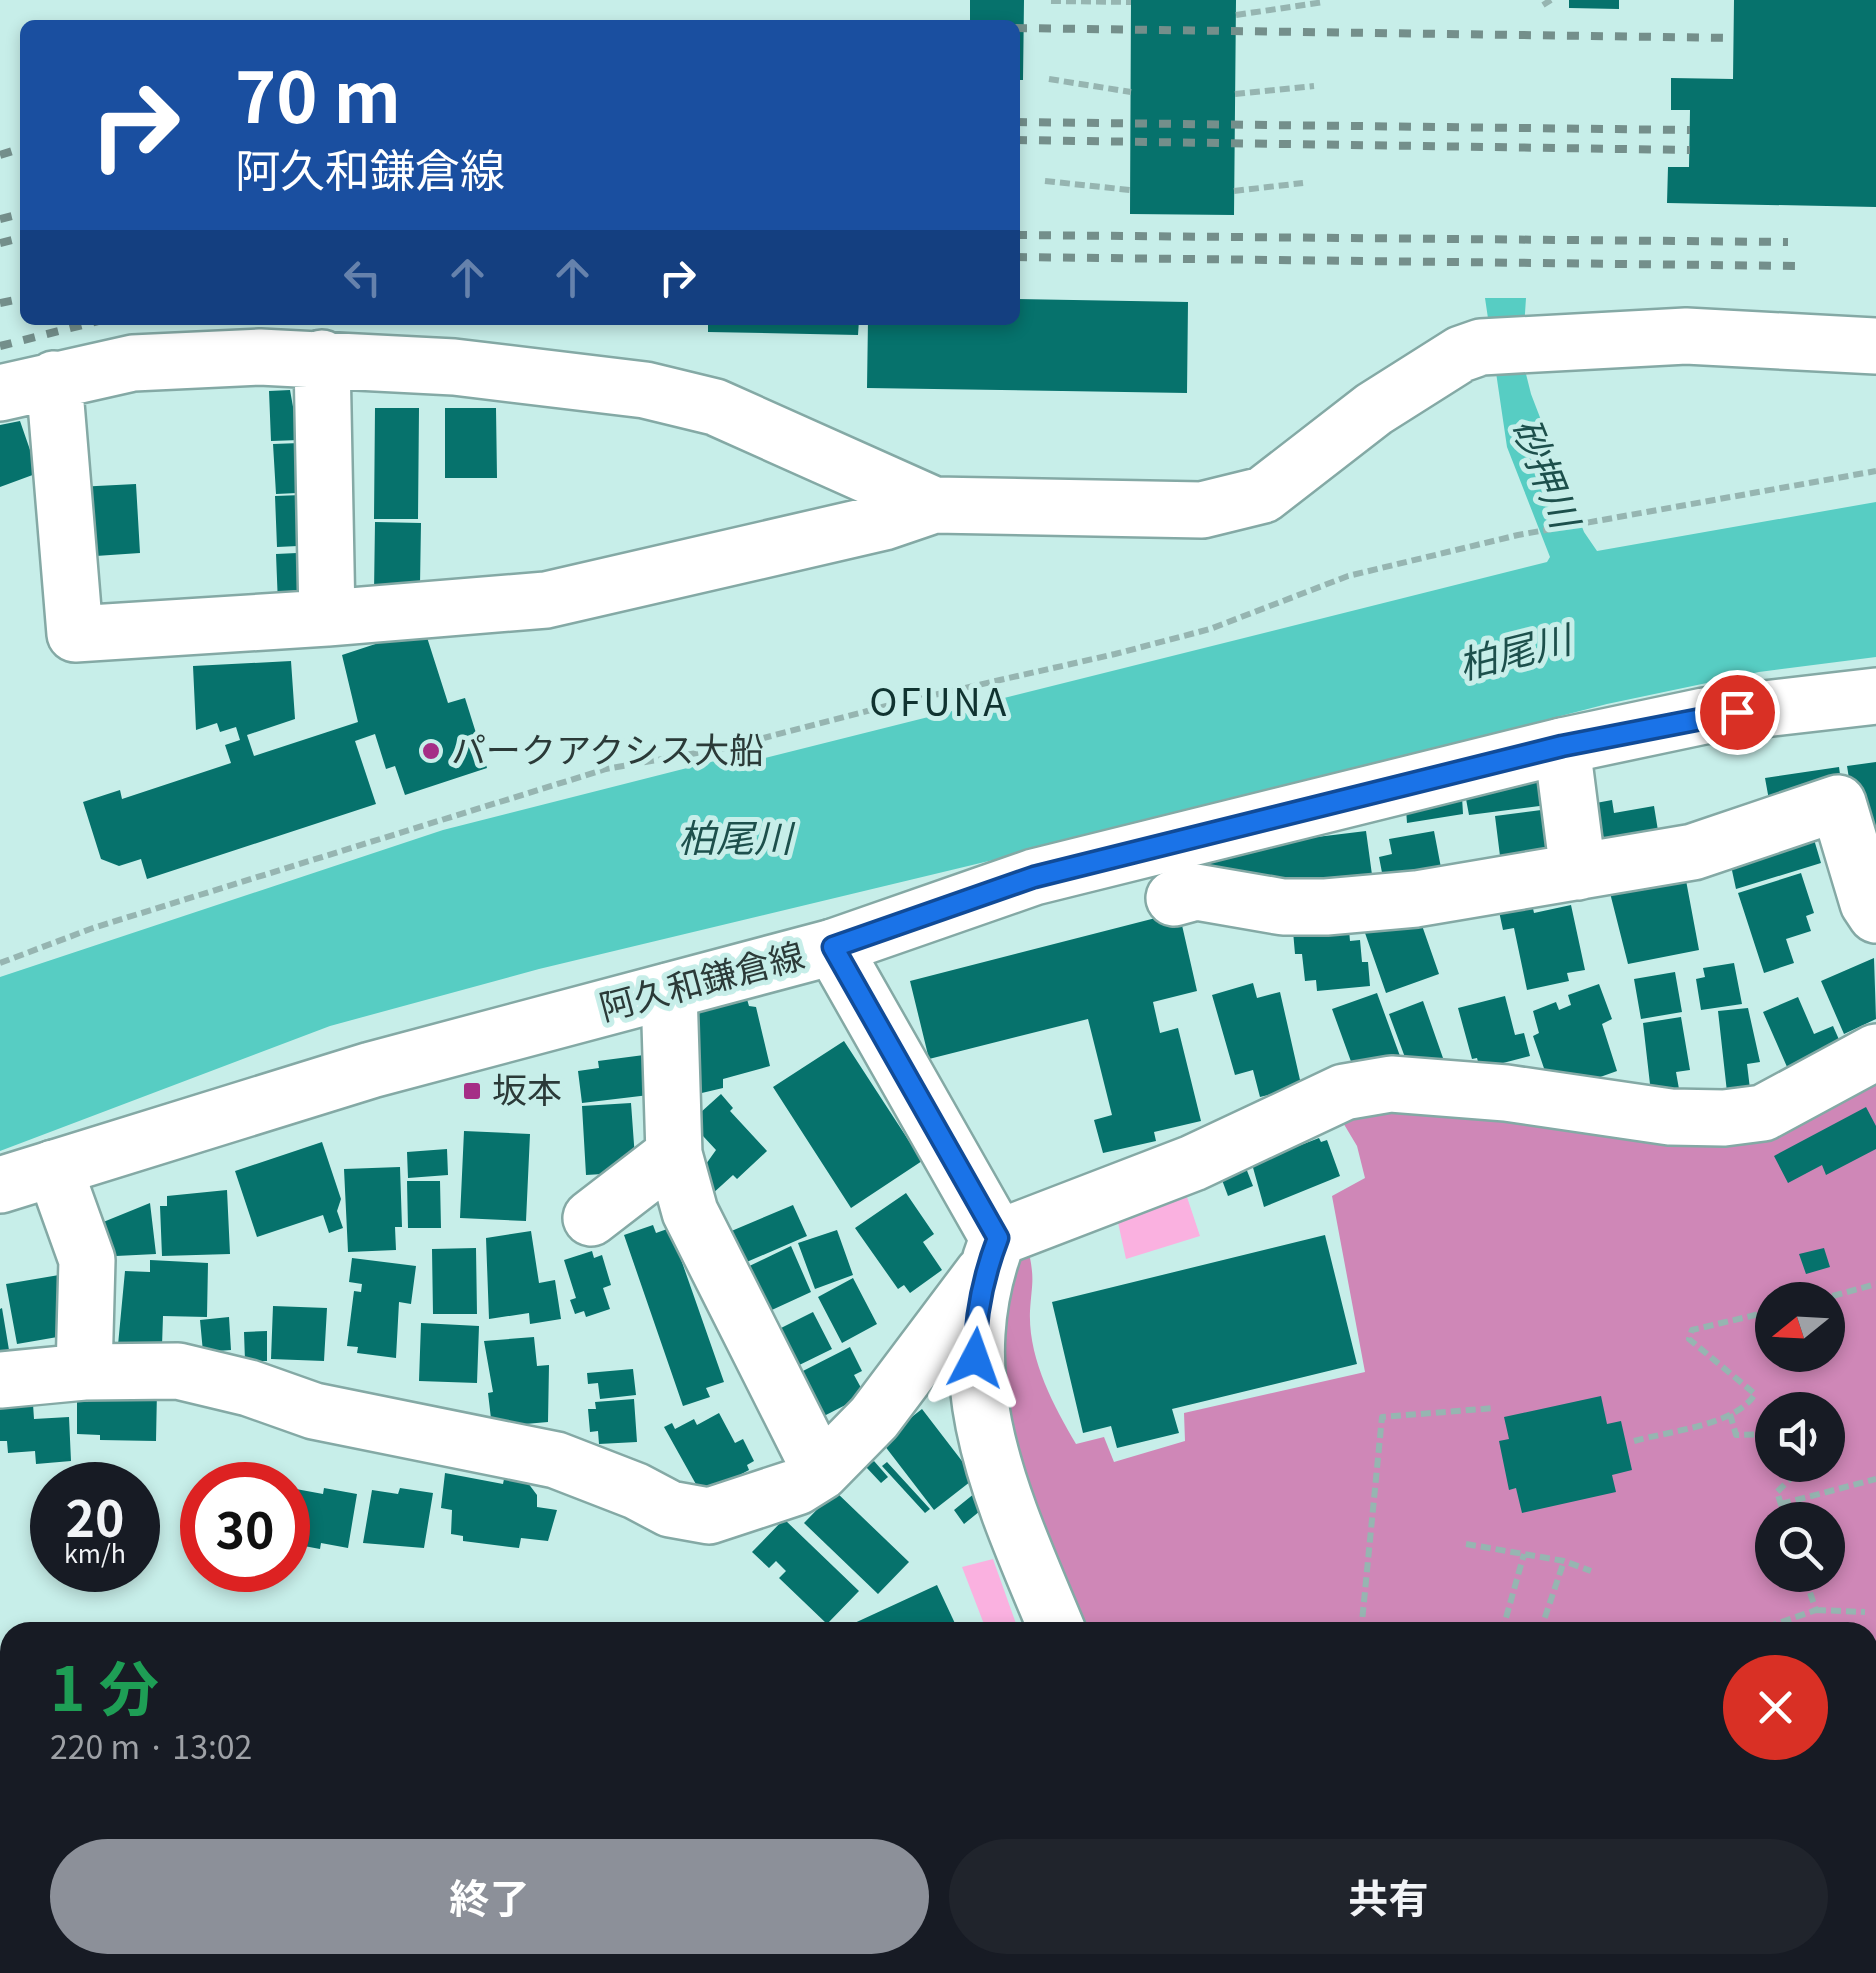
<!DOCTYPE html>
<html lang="ja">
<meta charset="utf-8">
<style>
body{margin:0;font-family:Georgia,"Noto Sans JP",serif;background:#20242c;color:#f1f3f6;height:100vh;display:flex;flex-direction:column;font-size:38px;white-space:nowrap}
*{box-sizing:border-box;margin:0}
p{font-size:32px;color:#9ea1a6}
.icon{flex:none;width:55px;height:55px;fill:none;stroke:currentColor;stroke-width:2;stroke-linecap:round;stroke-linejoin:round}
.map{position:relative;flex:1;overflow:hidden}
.drawer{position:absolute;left:0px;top:1622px;width:1878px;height:352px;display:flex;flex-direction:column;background:#171b24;border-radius:30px 30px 0 0;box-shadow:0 5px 15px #0003}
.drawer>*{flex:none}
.banner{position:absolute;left:20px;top:20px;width:1000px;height:305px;border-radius:15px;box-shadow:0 5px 15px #0003;background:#1a4fa0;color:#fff;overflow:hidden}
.needle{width:65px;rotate:252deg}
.fabs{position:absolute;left:1755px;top:1282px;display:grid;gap:20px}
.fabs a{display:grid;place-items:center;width:90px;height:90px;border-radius:50%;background:#171b24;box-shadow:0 5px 15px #0003;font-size:50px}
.speed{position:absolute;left:30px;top:1462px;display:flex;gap:20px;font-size:50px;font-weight:700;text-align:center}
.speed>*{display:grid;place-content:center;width:130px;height:130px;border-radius:50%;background:#171b24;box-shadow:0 5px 15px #0003;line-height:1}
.speed small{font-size:25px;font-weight:400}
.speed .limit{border:15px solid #d22;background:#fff;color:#111}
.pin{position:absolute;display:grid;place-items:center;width:85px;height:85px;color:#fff;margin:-42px;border:5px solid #fff;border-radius:50%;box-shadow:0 2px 10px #0007}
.me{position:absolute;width:110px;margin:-55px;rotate:4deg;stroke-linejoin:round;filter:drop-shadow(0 0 8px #0008)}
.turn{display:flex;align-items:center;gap:35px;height:210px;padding:0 50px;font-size:45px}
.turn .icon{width:130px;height:130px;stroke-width:2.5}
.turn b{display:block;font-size:70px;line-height:85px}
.lanes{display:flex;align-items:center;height:95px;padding:0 50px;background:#0003;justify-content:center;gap:50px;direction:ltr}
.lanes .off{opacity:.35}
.round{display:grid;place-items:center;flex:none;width:105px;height:105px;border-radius:52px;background:#20242c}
.summary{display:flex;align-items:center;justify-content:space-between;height:170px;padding:0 50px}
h1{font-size:60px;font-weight:700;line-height:75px;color:#1e9e55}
.cta{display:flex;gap:20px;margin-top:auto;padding:20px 50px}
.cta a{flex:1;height:115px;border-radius:60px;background:#8c9099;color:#fff;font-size:40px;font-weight:700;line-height:115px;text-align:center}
.cta a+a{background:#20242c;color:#f1f3f6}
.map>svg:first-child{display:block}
</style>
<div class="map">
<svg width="1876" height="1973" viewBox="0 0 1876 1973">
<rect width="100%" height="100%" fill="#c7eee9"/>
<!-- green -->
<path fill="#fab1e0" d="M1186,1194l14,42 -74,23 -9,-41z
M993,1559l26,73h-32l-25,-65z"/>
<!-- forest -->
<path fill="#cf87b7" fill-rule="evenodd" d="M1876,1072v901h-731l1,-8h722v-333h-787l-81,-214 8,-159 20,-11c7,32 4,33 2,63 -2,47 23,94 46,133l28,-7 10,25 71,-21 -1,-28 181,-41 -33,-176 33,-18 -8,-32 -15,-25 12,-14 187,13zM1772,1300h56v55h-56zM1772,1410h56v55h-56zM1772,1520h56v55h-56z"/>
<!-- water -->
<path fill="#57cdc3" d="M1485,298h41l-4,60 9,36 53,138 13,19 279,-49v155l-117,15 -152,32 -447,116 -621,149 -209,57 -330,125v-174l443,-147 315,-80 3,9 786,-197 3,-5 -43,-110z"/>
<!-- building -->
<path fill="#06726c" d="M970,0h54l-1,80h-8v-55h-45z
M1131,0h105l-2,215 -104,-1z
M1569,0h50v9l-50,-1z
M1734,0h142v207l-209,-4 1,-36h21l1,-57h-19v-32l62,1z
M1015,299l173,3 -1,91 -320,-5 1,-68h147z
M708,320h151l-1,15 -150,-3z
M290,390l9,50 -28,1 -2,-50z
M375,408h44l-1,111h-44z
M445,408h51l1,70h-52z
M20,421l18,52 -38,14v-62z
M300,443l-3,50 -21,1 -3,-50z
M136,484l4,69 -59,4 -4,-70z
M302,495l-4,51 -21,1 -2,-51z
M375,522l46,1 -1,62 -27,-1v8h-19z
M297,553l8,49 -27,2 -2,-50z
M424,628l24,75 17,-5 22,70 -82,27 -10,-29 -9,3 -11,-35 -20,7 21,63 -229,75 -6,-20 -22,7 -18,-7 -18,-57 37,-12 2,9 109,-36 -6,-18 15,-5 -4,-13 -16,5 -3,-9 -21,7 -3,-64 98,-5 4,58 -48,16 7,21 104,-34 -16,-67z
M1876,762v69l-18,3 -11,-68z
M1839,767l3,22 -73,11 -4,-22z
M1557,773l6,30 -94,12 -3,-16 12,-4 1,-5z
M1462,797l1,17 -56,9 -1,-14z
M1612,800l2,13 40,-7 6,37 -74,7 -6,-44z
M1549,809l2,56 -49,7 -7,-56z
M1810,826l11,37 -85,26 -8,-37z
M1366,831l7,51 -117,10 -82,-24 102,-26z
M1434,831l8,42 -58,10 -5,-26 13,-3 -3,-15z
M1801,873l13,40 -8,3 5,15 -25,8 8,24 -30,10 -26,-80z
M1685,875l14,75 -71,14 -20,-79z
M1530,895l4,18 37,-8 14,65 -18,3 2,8 -42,9 -13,-62 -11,2 -6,-28z
M1179,912l18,79 -44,11 7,31 18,-5 23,93 -47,11 2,9 -53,12 -9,-33 18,-5 -24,-96 -159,40 -19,-78z
M1418,914l21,60 -53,19 -21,-60z
M1348,919l2,22 10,-1 2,22h6l2,24 -53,5 -1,-11 -11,1 -3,-27h-7l-2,-23z
M1874,958l2,61 -32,15 -23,-53z
M1734,963l8,41 -41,6 -5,-31 9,-2 -2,-9z
M1675,972l7,40 -41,7 -7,-40z
M1253,983l4,15 23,-6 23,101 -15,-3 -28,7 -7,-27 -18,5 -23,-80z
M1599,984l13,35 -10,5 15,47 -42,15 -26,-3 -16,-47 6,-3 -6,-22 23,-9 3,8 12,-5 -3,-10z
M1377,993l23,63 -34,12 -13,-1 -21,-58z
M746,996l3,10 7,1 14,59 -47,13v9l-34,8 -2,-86z
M1505,996l10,39 9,-2 6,23 -50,13 -3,-11 -5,1 -14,-51z
M1798,997l16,37 19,-8 12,27 -54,23 -28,-64z
M1423,1001l20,57 -33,13 -21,-57z
M1748,1008l12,54 -13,2 3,25 -23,3 -9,-81z
M1681,1017l9,53 -14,2 3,17 -28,4 -8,-70z
M844,1041l78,120 -71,47 -78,-121z
M644,1055l5,40 -67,8 -4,-32 21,-3 -1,-7z
M721,1094l12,14 -3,3 37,40 -30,28 -4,-4 -22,20 -15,-17 20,-28 -26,-28z
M631,1103l5,69 -50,3 -4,-69z
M1866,1107l10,19v23l-50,26 -4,-10 -34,18 -14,-27z
M464,1131l66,3 -4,87 -66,-3z
M1319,1138l2,4 6,-2 13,36 -76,31 -12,-43z
M322,1142l19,57 -4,12 6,17 -14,5 -6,-18 -66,22 -22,-66z
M447,1149l1,26 -40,3 -1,-26z
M1244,1163l9,23 -25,10 -9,-24z
M400,1167l2,60h-7l1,23 -48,2 -4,-83z
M407,1181h33l1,47h-33z
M227,1190l3,64 -68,2 -2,-50h7v-10z
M906,1193l28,41 -11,8 19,28 -32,23 -6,-8 -6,4 -43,-61z
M150,1203l6,51 -60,3 -5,-30z
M793,1205l14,31 -72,31 -13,-32z
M653,1225l3,8 14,-5 54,154 -18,6 4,9 -27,9 -59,-171z
M837,1230l16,45 -38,14 -17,-46z
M531,1231l8,52 16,-3 6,39 -31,5 -1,-11 -40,6 -3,-81z
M1325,1235l32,129 -185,45 7,24 -62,15 -6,-22 -28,7 -31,-131z
M791,1246l20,46 -50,23 -20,-45z
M476,1248l1,66h-44l-1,-65z
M1824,1248l6,19 -24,7 -7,-20z
M592,1251l2,7 8,-3 9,30 -8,3 7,21 -24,8 -2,-6 -9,3 -5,-14 6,-2 -12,-38z
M352,1258l64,8 -5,38 -12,-2 -3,56 -39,-5 1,-6 -11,-1 7,-55 7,1 1,-8 -13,-2z
M150,1260l58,3 -1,54 -44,-1 -1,30 -44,-1 7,-74 25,1z
M59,1275l10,60 -52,9 -11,-60z
M853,1278l24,46 -35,19 -24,-46z
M273,1306l54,2 -3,53 -53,-2z
M2,1308l7,42 -9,1v-42z
M813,1312l19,37 -47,23 -18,-37z
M229,1317l2,33 -28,2 -3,-32z
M421,1323l58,3 -2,57 -58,-2z
M267,1331v30h-22l-1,-29z
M534,1337l3,29 12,-1 -1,57 -56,5 -4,-34 5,-1 -9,-51z
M850,1347l12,24 -8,4 11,20 -43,22 -23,-44z
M633,1369l3,26 -36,4 -2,-16 -10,1 -1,-11z
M157,1390l-1,51 -56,-1v-5l-23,-1v-42z
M1601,1396l6,28 14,-3 11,49 -20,5 4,17 -94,21 -6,-25 -7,2 -10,-49 10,-2 -5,-22z
M634,1399l3,43 -38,2 -1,-13 -8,1 -2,-23h8l-1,-7z
M33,1404l1,15 35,-2 2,44 -35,3 -1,-13 -27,2 -1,-12h-7v-35z
M922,1409l53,69 -41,32 -53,-69z
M719,1413l16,30 8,-4 11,22 -7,4 2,5 -47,25 -38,-68 8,-4 3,6 19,-10 3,6z
M874,1461l14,16 -7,6 -15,-16z
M887,1462l43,47 -5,4 -43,-47z
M224,1470l31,5 -1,4 23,6h-56z
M445,1473l58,11 1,-5 24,4 9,12v12l20,3 -9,31 -27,-3 -2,10 -56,-7v-5l-12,-2 1,-24 -11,-2z
M324,1488l33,6 -9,54 -27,-5 -1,6 -32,-6 8,-54 27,5z
M400,1488l33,5 -9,55 -61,-5 9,-53 26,4z
M835,1491l74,71 -31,32 -74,-71z
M975,1493l10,14 -21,17 -10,-14z
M784,1519l75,72 -32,33 -48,-46 7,-7 -10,-10 -7,7 -17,-16z
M937,1585l22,47h-108l-3,-6z
M404,1965h53l5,8h-53z
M578,1965h51l6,8h-51z
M740,1965h59l5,8h-59z"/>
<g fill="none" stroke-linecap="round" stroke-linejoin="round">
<!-- minor casing -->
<g stroke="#84a9a5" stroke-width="60">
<path id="minor" d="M322,358l5,260 219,-18 338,-78 50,-17
M54,379l21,255 252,-16
M0,393l133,-30 127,-6 194,10 191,23 70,17 219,98 268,5 61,-15 111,-86 87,-55 20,-7 205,-11 190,10
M1562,746l16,126
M1174,898l22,-6 87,15h43l90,-8 277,-47 145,-49 30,100 8,12
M833,947l165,291
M669,991l5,163 16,58 131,260
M54,1168l33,92 -3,112
M591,1218l83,-64
M0,1380l84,-8 94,-1 71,17 65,23 242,49 80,31 34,18 39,7 88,-29 24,-15 53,-54 109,-145
M1058,1632c-54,-130 -115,-252 -60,-394l195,-75 151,-71 47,-8 115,9 164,24 54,1 39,-5 113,-61
M1120,1973l2,-8"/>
</g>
<!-- major casing -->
<g stroke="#84a9a5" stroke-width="60">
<path id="major" d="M0,1185l371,-115 462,-123 201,-70 528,-131 142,-30 172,-20"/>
</g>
<!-- path -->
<path stroke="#96b5b1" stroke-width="6" stroke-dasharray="10 5" stroke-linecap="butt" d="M1051,1l80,1
M1543,5l8,-5
M1236,15l88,-13
M1049,79l82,13
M1235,94l79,-8
M1045,181l85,9
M1234,191l69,-8
M0,963l93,-35 513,-159 119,-21 169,-44 221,-50 95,-25 138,-53 170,-41 358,-64
M1818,1300l58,-16
M1730,1414l6,21 36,-1
M1634,1441c35,-10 101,-15 121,-47l-66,-55 3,-9 80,-19
M1781,1504l95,-25
M1786,1520l-9,-28 27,-27
M1466,1544l98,17 27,10
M1816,1610l49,2
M1542,1627l24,5
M1361,1632l21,-215 113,-9
M1502,1632l22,-78
M1540,1632l24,-71
M1753,1632l63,-22 -12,-35
M1262,1965v8"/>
<!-- minor -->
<use href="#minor" stroke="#fff" stroke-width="55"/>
<!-- major -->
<use href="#major" stroke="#fff" stroke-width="55"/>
<!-- rail -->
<path stroke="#748f8b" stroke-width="8" stroke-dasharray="12 12" stroke-linecap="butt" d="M1015,28l718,10
M1015,122l675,8
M1015,140l675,10
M0,155l25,-8
M0,219l25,-6
M1015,235l773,7
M0,243l25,-6
M1015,257l784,9
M0,303l25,-5
M0,346l102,-26"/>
</g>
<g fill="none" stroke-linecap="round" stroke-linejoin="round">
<!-- route casing -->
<g stroke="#114b97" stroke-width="25">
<path id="route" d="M975,1358c0,-42 8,-81 23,-120l-165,-291 201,-70 528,-131 175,-34"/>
</g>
<!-- route -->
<use href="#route" stroke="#1a73e8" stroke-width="18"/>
</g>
<!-- markers -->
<g fill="#a52e86" stroke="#c7eee9" stroke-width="4">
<circle cx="431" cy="751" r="10"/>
<rect x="462" y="1081" width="20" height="20" rx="5"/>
</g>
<g text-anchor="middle" stroke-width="10" stroke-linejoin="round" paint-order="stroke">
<!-- poi labels -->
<g font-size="35" fill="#2b3a38" stroke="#c7eee9" text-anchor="start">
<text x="451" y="763">パークアクシス大船</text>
<text x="492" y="1103">坂本</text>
</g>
<!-- street labels -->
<g font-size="35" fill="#2b3a38" stroke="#c7eee9">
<text transform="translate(702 982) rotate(-15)" y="12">阿久和鎌倉線</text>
</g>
<!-- water labels -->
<g font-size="38" font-style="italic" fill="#1d504c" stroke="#c7eee9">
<text transform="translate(1545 473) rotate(68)" y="13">砂押川</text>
<text transform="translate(1515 653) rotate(-14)" y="13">柏尾川</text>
<text x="735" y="852">柏尾川</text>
</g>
<!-- neighbourhood labels -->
<g font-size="38" letter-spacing="2.5" fill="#103330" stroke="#c7eee9">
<text x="939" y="716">OFUNA</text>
</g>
</g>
</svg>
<div class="fabs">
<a><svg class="needle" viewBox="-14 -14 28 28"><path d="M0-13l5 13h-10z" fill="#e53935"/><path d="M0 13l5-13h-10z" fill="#9ea1a6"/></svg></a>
<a><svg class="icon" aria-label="sound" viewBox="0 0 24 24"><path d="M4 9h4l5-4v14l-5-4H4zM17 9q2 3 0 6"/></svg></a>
<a><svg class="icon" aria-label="search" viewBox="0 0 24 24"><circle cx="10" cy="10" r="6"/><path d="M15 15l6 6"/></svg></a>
</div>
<div class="speed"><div>20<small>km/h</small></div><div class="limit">30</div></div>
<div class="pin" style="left:1737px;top:712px;background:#d93025"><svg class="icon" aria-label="arrive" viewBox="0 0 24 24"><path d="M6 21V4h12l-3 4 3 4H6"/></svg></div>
<svg class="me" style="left:975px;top:1358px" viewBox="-20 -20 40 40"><path d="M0-17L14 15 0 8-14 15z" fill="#1a73e8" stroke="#fff" stroke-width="4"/></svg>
<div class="banner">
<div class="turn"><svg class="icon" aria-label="right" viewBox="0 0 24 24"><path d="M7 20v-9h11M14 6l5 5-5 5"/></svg><div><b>70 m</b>阿久和鎌倉線</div></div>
<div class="lanes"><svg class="icon off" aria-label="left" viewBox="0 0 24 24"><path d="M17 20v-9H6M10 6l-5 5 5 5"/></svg><svg class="icon off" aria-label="ahead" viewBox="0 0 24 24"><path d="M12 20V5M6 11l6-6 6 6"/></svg><svg class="icon off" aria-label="ahead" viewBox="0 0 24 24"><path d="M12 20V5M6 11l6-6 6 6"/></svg><svg class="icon" aria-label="right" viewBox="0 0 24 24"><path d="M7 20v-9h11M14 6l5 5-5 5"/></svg></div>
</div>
<section class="drawer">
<div class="summary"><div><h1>1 分</h1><p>220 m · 13:02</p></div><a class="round" style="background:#d93025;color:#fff"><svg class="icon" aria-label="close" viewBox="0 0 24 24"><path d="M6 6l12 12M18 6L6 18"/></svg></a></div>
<div class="cta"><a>終了</a><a>共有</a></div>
</section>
</div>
